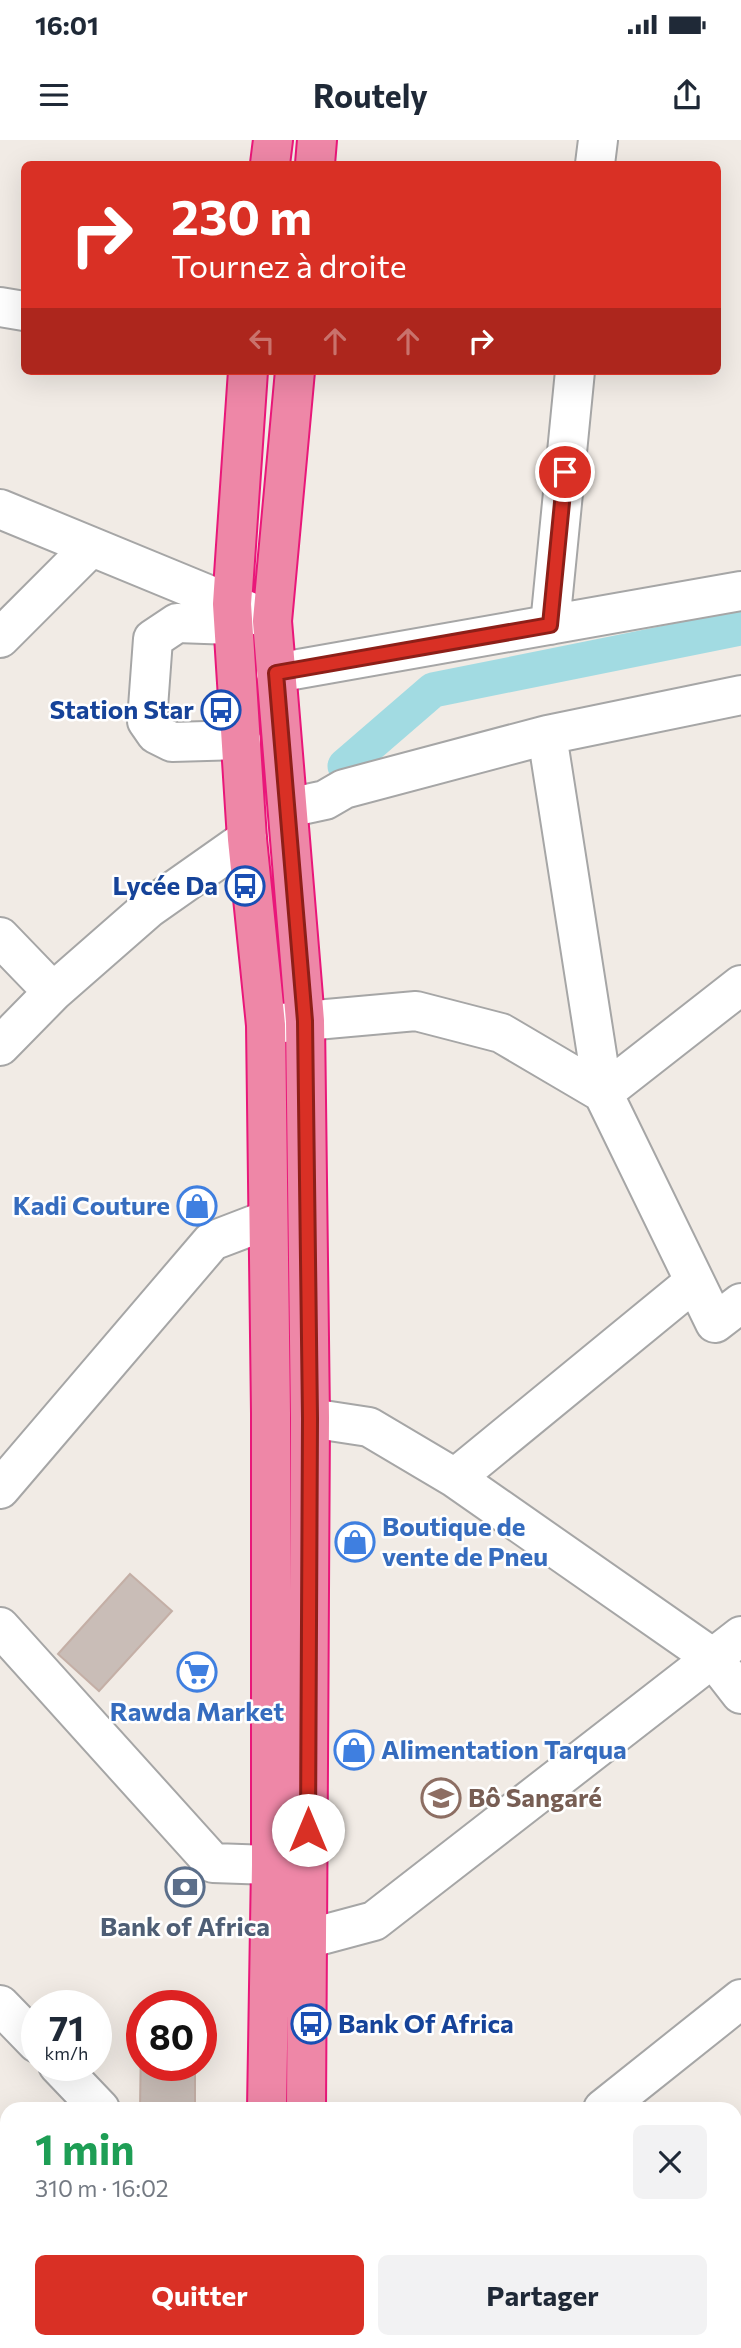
<!DOCTYPE html>
<html lang="fr">
<meta charset="utf-8">
<style>
body{margin:0;font-family:Commissioner,sans-serif;background:#f2f2f3;color:#1f2937;height:100vh;display:flex;flex-direction:column;font-size:26px;white-space:nowrap}
*{box-sizing:border-box;margin:0}
p{font-size:23px;color:#747a83}
.icon{flex:none;width:38px;height:38px;fill:none;stroke:currentColor;stroke-width:2;stroke-linecap:round;stroke-linejoin:round}
.map{position:relative;flex:1;overflow:hidden}
.panel{position:absolute;left:0px;top:1962px;width:742px;height:247px;display:flex;flex-direction:column;background:#fff;border-radius:21px 21px 0 0;box-shadow:0 7px 28px #0002}
.panel>*{flex:none}
.hud{position:absolute;left:21px;top:21px;width:700px;height:214px;border-radius:10px;box-shadow:0 7px 28px #0002;background:#d93025;color:#fff;overflow:hidden}
.speed{position:absolute;left:21px;top:1850px;display:flex;gap:14px;font-size:35px;font-weight:700;text-align:center}
.speed>*{display:grid;place-content:center;width:91px;height:91px;border-radius:50%;background:#fff;box-shadow:0 7px 28px #0002;line-height:1}
.speed small{font-size:18px;font-weight:400}
.speed .limit{border:10px solid #d22;background:#fff;color:#111}
.pin{position:absolute;display:grid;place-items:center;width:60px;height:60px;color:#fff;margin:-30px;border:4px solid #fff;border-radius:50%;box-shadow:0 2px 7px #0007}
.me{position:absolute;width:77px;margin:-38px;rotate:0deg;stroke-linejoin:round;filter:drop-shadow(0 0 5px #0008)}
.turn{display:flex;align-items:center;gap:24px;height:147px;padding:0 35px;font-size:32px}
.turn .icon{width:91px;height:91px;stroke-width:2.5}
.turn b{display:block;font-size:49px;line-height:60px}
.lanes{display:flex;align-items:center;height:66px;padding:0 35px;background:#0003;justify-content:center;gap:35px;direction:ltr}
.lanes .off{opacity:.35}
.round{display:grid;place-items:center;flex:none;width:74px;height:74px;border-radius:10px;background:#f2f2f3}
.overview{display:flex;align-items:center;justify-content:space-between;height:119px;padding:0 35px}
h1{font-size:42px;font-weight:700;line-height:52px;color:#1e9e55}
.cta{display:flex;gap:14px;margin-top:auto;padding:14px 35px}
.cta a{flex:1;height:80px;border-radius:10px;background:#d93025;color:#fff;font-size:28px;font-weight:700;line-height:80px;text-align:center}
.cta a+a{background:#f2f2f3;color:#1f2937}
.status{display:flex;justify-content:space-between;align-items:center;height:49px;padding:0 35px;background:#fff;direction:ltr}
.status svg{height:19px;fill:currentColor}
header{display:flex;justify-content:space-between;align-items:center;height:91px;padding:0 35px;background:#fff;font-size:32px;font-weight:700}
.map>svg:first-child{display:block}
</style>
<div class="status"><b>16:01</b><svg viewBox="0 0 49 12"><path d="M0 12V9h3v3zM5 12V6h3v6zM10 12V3h3v9zM15 12V0h3v12zM26 1h20v11H26zM47 4h2v5h-2z"/></svg></div>
<header><svg class="icon" aria-label="menu" viewBox="0 0 24 24"><path d="M4 6h16M4 12h16M4 18h16"/></svg>Routely<svg class="icon" aria-label="share" viewBox="0 0 24 24"><path d="M12 15V3M7 8l5-5 5 5M5 13v7h14v-7"/></svg></header>
<div class="map">
<svg width="741" height="2208" viewBox="0 0 741 2208">
<rect width="100%" height="100%" fill="#f1ebe5"/>
<g fill="none" stroke-linecap="round" stroke-linejoin="round">
<!-- canal -->
<path stroke="#a2dbe2" stroke-width="35" d="M345,626l88,-76 308,-62"/>
</g>
<!-- building -->
<path fill="#c9bdb7" stroke="#c4afa6" stroke-width="2" d="M130,1434l42,37 -73,80 -41,-37z
M141,1901l1,24h53v44h-55z"/>
<g fill="none" stroke-linecap="round" stroke-linejoin="round">
<!-- minor casing -->
<g stroke="#a6a6a6" stroke-width="42">
<path id="minor" d="M595,24l3,-24
M0,167l24,4
M0,369l272,112
M233,485l-56,-2 -24,16 -6,82 9,13 16,8 69,-2
M550,485l25,-254
M0,498l91,-91
M276,533l465,-82
M547,595l56,358 112,230 26,-20
M288,668l37,-8 19,-11 203,-54 194,-40
M0,797l53,55
M271,884l145,-13 85,22 102,60 138,-108
M0,906l53,-54 96,-84 98,-69
M310,1278l59,9 86,51 258,180 28,36
M455,1338l239,-196
M0,1349l212,-248 55,-21
M0,1487l213,236 58,2
M277,1807l97,-26 367,-285
M0,1865l37,38
M58,1925l42,44
M603,1969l138,-110"/>
</g>
<!-- highway casing -->
<g stroke="#e91779" stroke-width="42">
<path id="highway" d="M270,24l3,-24
M315,24l2,-24
M248,231l-16,233 15,235 19,186 5,388v452l-4,244
M295,231l-23,250 33,400 5,397 -4,691
M268,2208l1,-6
M303,2208v-6"/>
</g>
<!-- minor -->
<use href="#minor" stroke="#fff" stroke-width="38"/>
<!-- highway -->
<use href="#highway" stroke="#ee87a7" stroke-width="38"/>
</g>
<g fill="none" stroke-linecap="round" stroke-linejoin="round">
<!-- route casing -->
<g stroke="#8d1f18" stroke-width="18">
<path id="route" d="M308,1690l2,-412 -5,-397 -29,-348 274,-48 15,-153"/>
</g>
<!-- route -->
<use href="#route" stroke="#d93025" stroke-width="12"/>
</g>
<!-- icons -->
<defs>
<g id="bus-ring" transform="scale(2.0125)"><circle r="9.5" fill="#fff" stroke="#1a4fb4" stroke-width="1.5"/><path d="M-5-6H5V4H4V6H2V4H-2V6H-4V4H-5ZM-3.5-4V0h7V-4ZM-3.5 1.2v1.5H-2V1.2ZM2 1.2v1.5H3.5V1.2Z" fill="#1a4fb4"/></g>
<g id="shop-ring" transform="scale(2.0125)"><circle r="9.5" fill="#fff" stroke="#3f7fe0" stroke-width="1.5"/><path d="M-5-2.5h2.3a2.7 3.5 0 0 1 5.4 0H5L5.5 6h-11ZM-1.5-2.5h3a1.5 2.3 0 0 0-3 0Z" fill="#3f7fe0"/></g>
<g id="supermarket-ring" transform="scale(2.0125)"><circle r="9.5" fill="#fff" stroke="#3f7fe0" stroke-width="1.5"/><path d="M-6-5.5h2.5l.6 2H6L4.5 2H-2.5L-4.4-4H-6ZM-1.5 3.2a1.3 1.3 0 1 0 .1 0ZM3 3.2a1.3 1.3 0 1 0 .1 0Z" fill="#3f7fe0"/></g>
<g id="school-ring" transform="scale(2.0125)"><circle r="9.5" fill="#fff" stroke="#8d6e63" stroke-width="1.5"/><path d="M0-5L7-2L0 1L-7-2ZM-4 1L0 2.5L4 1V4Q0 6-4 4Z" fill="#8d6e63"/></g>
<g id="bank-ring" transform="scale(2.0125)"><circle r="9.5" fill="#fff" stroke="#5c6f8a" stroke-width="1.5"/><path d="M-6-4H6V4H-6ZM0-2.3a2.3 2.3 0 1 0 0 4.6a2.3 2.3 0 1 0 0-4.6Z" fill="#5c6f8a"/></g>
</defs>
<g fill-rule="evenodd">
<use href="#bus-ring" x="221" y="570"/>
<use href="#bus-ring" x="245" y="746"/>
<use href="#shop-ring" x="197" y="1066"/>
<use href="#shop-ring" x="355" y="1402"/>
<use href="#supermarket-ring" x="197" y="1532"/>
<use href="#shop-ring" x="354" y="1610"/>
<use href="#school-ring" x="441" y="1658"/>
<use href="#bank-ring" x="185" y="1747"/>
<use href="#bus-ring" x="311" y="1884"/>
</g>
<g text-anchor="middle" stroke-width="5" stroke-linejoin="round" paint-order="stroke">
<!-- transit labels -->
<g font-size="26" font-weight="bold" fill="#164399" stroke="#fff" text-anchor="end">
<text x="194" y="579">Station Star</text>
<text x="218" y="755">Lycée Da</text>
<text x="338" y="1893" text-anchor="start">Bank Of Africa</text>
</g>
<!-- shop labels -->
<g font-size="26" font-weight="bold" fill="#366cbe" stroke="#fff" text-anchor="start">
<text x="170" y="1075" text-anchor="end">Kadi Couture</text>
<text x="382" y="1396">Boutique de<tspan x="382" dy="30">vente de Pneu</tspan></text>
<text x="197" y="1581" text-anchor="middle">Rawda Market</text>
<text x="381" y="1619">Alimentation Tarqua</text>
</g>
<!-- education labels -->
<g font-size="26" font-weight="bold" fill="#785e54" stroke="#fff" text-anchor="start">
<text x="468" y="1667">Bô Sangaré</text>
</g>
<!-- service labels -->
<g font-size="26" font-weight="bold" fill="#4e5e75" stroke="#fff">
<text x="185" y="1796">Bank of Africa</text>
</g>
</g>
</svg>
<div class="speed"><div>71<small>km/h</small></div><div class="limit">80</div></div>
<div class="pin" style="left:565px;top:332px;background:#d93025"><svg class="icon" aria-label="arrive" viewBox="0 0 24 24"><path d="M6 21V4h12l-3 4 3 4H6"/></svg></div>
<svg class="me" style="left:308px;top:1690px" viewBox="-20 -20 40 40"><circle r="19" fill="#fff"/><path d="M0-13L10 11 0 6-10 11z" fill="#d93025"/></svg>
<div class="hud">
<div class="turn"><svg class="icon" aria-label="right" viewBox="0 0 24 24"><path d="M7 20v-9h11M14 6l5 5-5 5"/></svg><div><b>230 m</b>Tournez à droite</div></div>
<div class="lanes"><svg class="icon off" aria-label="left" viewBox="0 0 24 24"><path d="M17 20v-9H6M10 6l-5 5 5 5"/></svg><svg class="icon off" aria-label="ahead" viewBox="0 0 24 24"><path d="M12 20V5M6 11l6-6 6 6"/></svg><svg class="icon off" aria-label="ahead" viewBox="0 0 24 24"><path d="M12 20V5M6 11l6-6 6 6"/></svg><svg class="icon" aria-label="right" viewBox="0 0 24 24"><path d="M7 20v-9h11M14 6l5 5-5 5"/></svg></div>
</div>
<section class="panel">
<div class="overview"><div><h1>1 min</h1><p>310 m · 16:02</p></div><a class="round"><svg class="icon" aria-label="close" viewBox="0 0 24 24"><path d="M6 6l12 12M18 6L6 18"/></svg></a></div>
<div class="cta"><a>Quitter</a><a>Partager</a></div>
</section>
</div>
